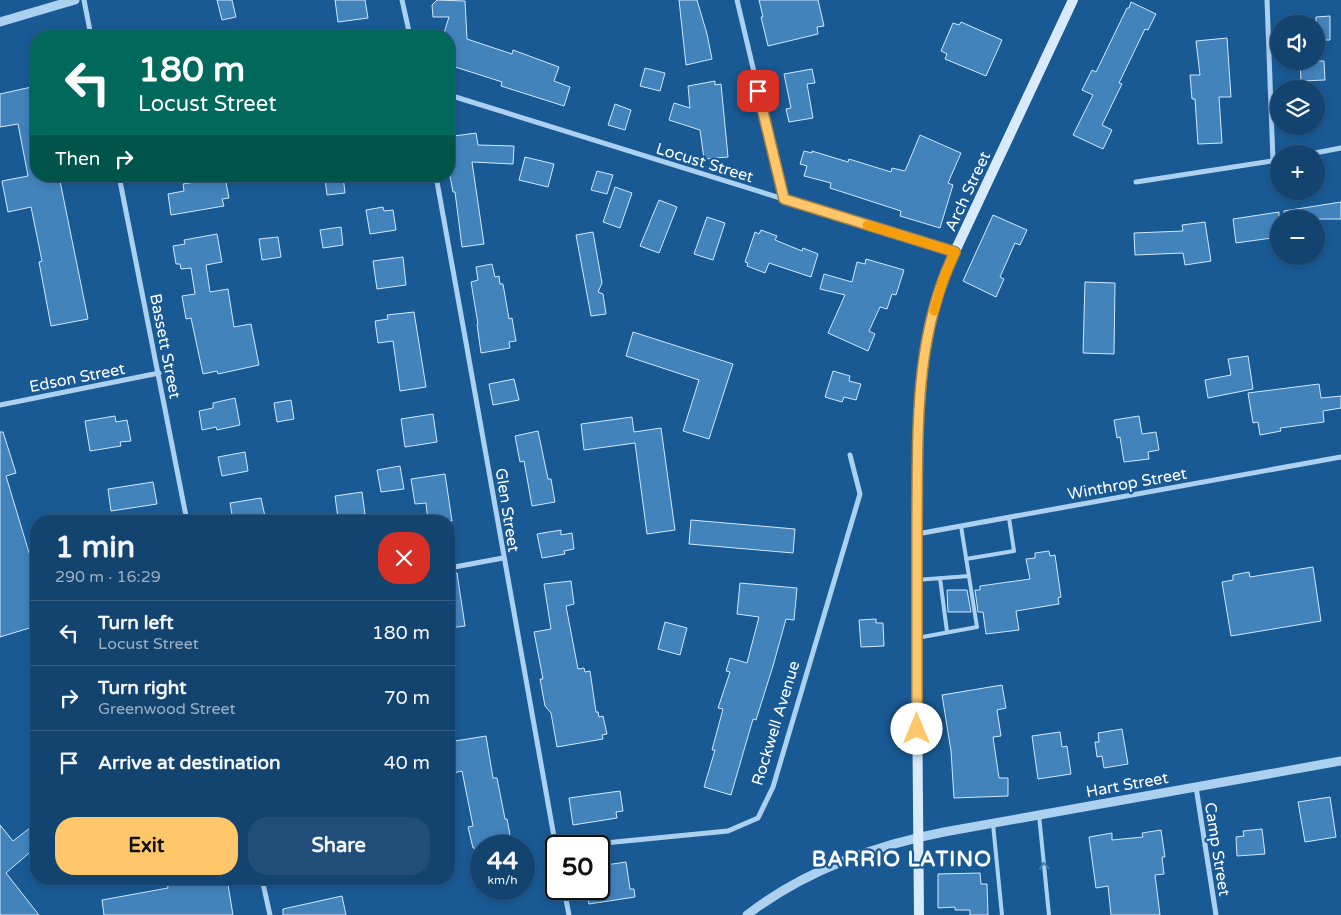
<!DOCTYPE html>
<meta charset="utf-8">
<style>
body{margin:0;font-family:"Varela Round",sans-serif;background:#204e78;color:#f1f3f6;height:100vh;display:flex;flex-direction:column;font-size:19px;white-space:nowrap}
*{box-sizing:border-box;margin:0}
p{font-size:16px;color:#9db0c3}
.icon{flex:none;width:28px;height:28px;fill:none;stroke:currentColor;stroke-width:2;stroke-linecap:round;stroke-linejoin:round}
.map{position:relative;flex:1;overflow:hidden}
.drawer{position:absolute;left:30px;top:515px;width:425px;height:370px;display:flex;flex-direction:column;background:#134470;border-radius:20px;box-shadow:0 2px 8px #0003,0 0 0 1px #325c83}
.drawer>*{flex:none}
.guide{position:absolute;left:30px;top:30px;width:425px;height:152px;border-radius:20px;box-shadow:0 2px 8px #0003,0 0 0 1px #325c83;background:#00695c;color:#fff;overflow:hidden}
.fabs{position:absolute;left:1270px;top:15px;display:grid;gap:10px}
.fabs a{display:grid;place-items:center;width:55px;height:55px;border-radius:50%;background:#134470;box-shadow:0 2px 8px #0003,0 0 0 1px #325c83;font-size:25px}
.speed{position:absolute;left:470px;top:835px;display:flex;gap:10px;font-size:25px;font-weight:700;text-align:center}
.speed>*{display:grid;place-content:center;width:65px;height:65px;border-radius:50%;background:#134470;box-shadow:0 2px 8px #0003,0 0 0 1px #325c83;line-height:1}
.speed small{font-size:12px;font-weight:400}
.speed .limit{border:2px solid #111;border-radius:8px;background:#fff;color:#111}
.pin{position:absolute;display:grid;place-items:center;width:42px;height:42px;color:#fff;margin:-21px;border-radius:10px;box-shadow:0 2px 8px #0006}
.me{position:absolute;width:55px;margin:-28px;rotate:0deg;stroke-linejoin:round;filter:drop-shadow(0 0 4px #0008)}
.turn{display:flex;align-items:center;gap:18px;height:105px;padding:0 25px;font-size:22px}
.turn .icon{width:65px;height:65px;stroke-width:2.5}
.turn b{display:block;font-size:35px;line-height:42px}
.then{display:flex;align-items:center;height:48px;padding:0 25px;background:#0003;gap:10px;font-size:19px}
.round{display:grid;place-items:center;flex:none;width:52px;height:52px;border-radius:20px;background:#204e78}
.headline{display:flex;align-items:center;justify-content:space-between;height:85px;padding:0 25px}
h1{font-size:30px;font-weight:800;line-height:38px}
.primary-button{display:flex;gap:10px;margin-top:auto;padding:10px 25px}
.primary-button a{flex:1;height:58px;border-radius:20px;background:#ffc76a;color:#111;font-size:20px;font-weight:800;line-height:58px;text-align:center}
.primary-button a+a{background:#204e78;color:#f1f3f6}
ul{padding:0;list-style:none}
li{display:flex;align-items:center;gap:15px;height:65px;padding:0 25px;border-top:1px solid #325c83}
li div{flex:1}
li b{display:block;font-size:19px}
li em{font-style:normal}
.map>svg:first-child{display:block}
</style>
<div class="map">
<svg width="1341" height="915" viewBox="0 0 1341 915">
<rect width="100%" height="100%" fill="#195a95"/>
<!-- building -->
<path fill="#4283bc" stroke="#d2e8fb" d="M217,0h15l4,17 -14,3z
M335,0h30l3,18 -30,4z
M437,0l28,1 2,38 45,15 1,-4 46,17 -5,14 16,6 -6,19 -63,-20 1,-4 -53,-17v-29h-6l6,-19h-16l-1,-12z
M679,0h18l10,34 5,25 -26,6z
M759,0h59l6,26 -7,1 1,7 -50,12 -7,-29h2z
M1131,2l25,12 -8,16 -3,-1 -26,54 3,1 -20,41 10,5 -9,19 -30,-14 20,-40 -11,-5 10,-20 4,2 31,-64h2z
M1330,16v24h-14v-23z
M961,22l41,18 -16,36 -41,-17 2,-5 -6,-3 12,-28 6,2z
M1227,38l4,59h-12l3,46 -24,1 -3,-45h-3l-2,-24h10l-4,-34z
M1300,61h24l1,19 -24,1z
M645,68l20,5 -5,18 -20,-5z
M812,69l3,14 -8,1 6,34 -24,4 -3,-13 5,-1 -7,-34z
M715,81v4l6,-1 7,73 -24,2 -4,-29 -31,-10 5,-17 16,5 -2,-22z
M36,86v90h23l29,143 -37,7 -12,-64 3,-1 -11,-54 -23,5 -6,-31 26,-5 -10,-52 -18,3v-33z
M615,104l16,6 -6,20 -17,-5z
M476,133l2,12 36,1 -1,18 -41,-2 12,82 -22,3 -7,-55h-2l-4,-21v-29l6,-1 -1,-5z
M920,135l41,18 -13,30 5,2 -13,43 -40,-12 1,-5 -71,-23 1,-5 -27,-7 3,-10 -7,-2 4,-13 8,2v-2l36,11 1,-3 42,13 1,-4 13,3z
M525,157l29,7 -6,23 -29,-7z
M597,171l16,4 -6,19 -16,-4z
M343,176l2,17 -18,2 -2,-17z
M225,177l4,21 -7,1 2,7 -53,9 -3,-21 16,-3 -1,-7z
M615,187l17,6 -12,35 -17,-6z
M659,200l18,7 -18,46 -19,-7z
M1341,202v17h-56l-1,-8z
M383,207l1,4 9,-1 3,20 -26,4 -4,-24z
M1279,212v25l-43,6 -3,-24z
M993,215l34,15 -7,15 -5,-2 -15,34 4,2 -8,18 -33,-16z
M707,217l18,6 -12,37 -19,-6z
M1205,222l6,39 -26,4 -2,-12 -48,2 -1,-22 49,-2 -1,-6z
M341,227l2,18 -20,3 -3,-18z
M761,230l16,6 -2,4 27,11 1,-3 15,6 -7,23 -42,-14 -4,10 -18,-7 1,-3 -3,-1 10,-30 4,2z
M593,232l9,51 -4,9 5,2 3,20 -15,2 -15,-81z
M217,234l5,28 -16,3 4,27 18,-3 6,38 17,-3 8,41 -41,9 -1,-3 -14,3 -12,-56 -5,1 -4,-23 13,-2 -4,-26 -10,1 -1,-5h-4l-3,-18 12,-2 -1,-4z
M278,237l3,20 -19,3 -3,-21z
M403,257l3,28 -29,4 -4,-28z
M866,259l38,11 -8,25 -4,-1 -5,15 -7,-2 -11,24 6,3 -7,17 -40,-18 17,-38 -25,-6 4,-15 28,8 5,-20 8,2z
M492,264l3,13 4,-1 1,8h3l6,35 3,-1 4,23 -7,1 1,6 -29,5 -4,-29h1l-7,-42 7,-2 -2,-13z
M1085,282l30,1 -1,71 -31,-1z
M414,312l12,75 -26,4 -7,-50 -15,2 -3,-22 13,-2 -1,-4z
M633,332l100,32 -24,75 -26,-8 16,-51 -73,-24z
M1248,356l5,33 -45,9 -3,-18 26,-5 -3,-16z
M833,371l17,5 -1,5 12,3 -5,16 -12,-3 -2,5 -17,-5z
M514,379l5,21 -26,5 -4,-21z
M1319,384l2,14 20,-2v12l-18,3 1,11 -44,6 1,3 -21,4 -2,-13 -5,1 -5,-30z
M235,398l5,27 -23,5 -1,-3 -14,3 -3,-19 14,-3v-5z
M291,400l3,19 -17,3 -3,-19z
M433,414l4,28 -32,5 -4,-28z
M115,416l1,6 11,-2 4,21 -11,1 1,4 -31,5 -5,-30z
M1139,416l3,18 14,-2 3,18 -11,2 1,7 -25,3 -4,-25 -3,1 -3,-18z
M632,417l2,15 27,-4 14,102 -28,4 -12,-91 -51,7 -3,-26z
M538,431l10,48h3l4,23 -23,4 -8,-45 -4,1 -5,-26z
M0,432h3l13,41 -10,3 30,100v2l-6,2 6,22v24l-36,11z
M245,452l3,19 -26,5 -4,-19z
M400,466l4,23 -23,3 -4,-22z
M445,474l7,47h-24l-2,-18 -11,1 -4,-25z
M153,482l4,22 -46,7 -3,-22z
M362,492l3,22 -27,4 -3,-22z
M261,498l5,23h-33l-3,-18z
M691,520l104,9 -2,24 -104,-9z
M561,530v5l11,-2 2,16 -10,2 1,3 -23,4 -5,-24z
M1049,551l1,5 5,-1 6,42 -3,1 1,6 -43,7 3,19 -33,4 -3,-22h-5l-3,-22h5v-4l50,-7 -4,-20 9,-1v-5z
M1313,567l8,54 -90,15 -9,-54 11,-2v-5l16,-3 1,5z
M449,573h8l8,53 -16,2z
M571,581l3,23 -8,2 12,63 6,-1 1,4 5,-1 6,41h2l1,5 4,-1 4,18 -5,1 1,4 -46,8 -6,-34 -6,-7 -5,-27h3l-9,-47 17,-3 -7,-45z
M740,583l57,5 -3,32 -8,-1 -13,47 -17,54 -3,-1 -22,76 -27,-8 11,-37h-3l11,-41 -5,-1 12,-36 -4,-1 4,-13 17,5 12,-46 -22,-3z
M947,590h20l4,22h-23z
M876,619v4h7l1,23 -23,1 -2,-27z
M665,622l22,6 -7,27 -22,-6z
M1002,685l4,23 -9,2 4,26 -8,1 6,41h9v18l-54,2 -3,-47 -9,-56z
M1122,729l6,35 -24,4 -2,-12 -5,1 -2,-15h4l-1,-9z
M1060,732l2,15 5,-1 4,28 -33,5 -6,-43z
M486,736l7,42h4l8,41h2l4,21 -18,6h-12v3l-6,1v-2h-2l-5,-21 5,-1 -11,-55 -13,3v-32z
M620,791l3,20 -7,1 1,6 -44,7 -4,-27z
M1330,797l6,40 -31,5 -7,-40z
M0,825l13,16 17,-13 6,7v12l-30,26 33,42h-39z
M1262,829l3,25 -28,2 -1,-19 8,-1 -1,-5z
M1161,830l4,27h-3l2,17 -9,1 5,40h-49l-3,-29 -12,2 -7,-51 23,-4v7l31,-3 -1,-4z
M626,862l4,27h4l1,8 -46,7 -3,-15h13v-23z
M980,873l1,11h6l1,31h-18v-5h-15v-3l-17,1v-34z
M166,879h61l6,36h-129l-2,-15 66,-12z
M342,896l4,19h-63v-6z"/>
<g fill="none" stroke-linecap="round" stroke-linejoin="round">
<!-- service -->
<path stroke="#abd0f0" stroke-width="4" d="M966,559l48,-8 -5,-33
M940,578l7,54
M916,580l53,-4
M917,638l60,-11 -16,-101
M1039,815l10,100
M993,824l9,91"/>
<!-- minor -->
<path stroke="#abd0f0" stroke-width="5" d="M84,0l7,36
M402,0l8,36
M737,0l47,199
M1267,0l6,161
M449,95l505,157
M1310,154l31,-6
M119,176l68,345
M436,176c41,224 79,449 120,672
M1136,182l143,-22
M0,405l159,-32
M917,534l424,-77
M449,568l54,-10
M1196,787l20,128
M574,846l154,-15 30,-13 15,-31 87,-293 -10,-39
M262,879l8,36
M564,889l5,26"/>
<!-- tertiary -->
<path stroke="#abd0f0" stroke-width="9" d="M0,22l75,-22
M747,915c58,-45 126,-69 197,-83l397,-71"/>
<!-- secondary -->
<path stroke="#d9ebfb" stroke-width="10" d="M919,915l-3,-335 2,-155 6,-67 10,-50 16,-46 123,-262"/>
</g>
<!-- one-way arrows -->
<defs><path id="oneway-chevron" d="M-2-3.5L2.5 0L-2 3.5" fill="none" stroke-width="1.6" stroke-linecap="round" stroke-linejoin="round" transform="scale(1.25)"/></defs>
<use stroke="#457db0" href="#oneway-chevron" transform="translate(1044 866) rotate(-96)"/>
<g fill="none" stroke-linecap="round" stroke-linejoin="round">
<!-- route casing -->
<g stroke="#a68145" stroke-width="12">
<path id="route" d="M758,91l26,108 171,53c-41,84 -37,177 -38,268 0,70 0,140 0,209"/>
</g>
<!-- route -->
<use href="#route" stroke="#ffc76a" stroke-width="9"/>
<!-- slow -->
<path stroke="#f59e0b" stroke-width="9" d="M867,225l88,27 -13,31 -8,28"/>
</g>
<g text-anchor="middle" stroke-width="4.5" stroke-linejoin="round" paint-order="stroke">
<!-- street labels -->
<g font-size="16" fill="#fff" stroke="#195a95">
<text transform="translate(705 162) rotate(17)" y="6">Locust Street</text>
<text transform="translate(967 191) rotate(-65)" y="6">Arch Street</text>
<text transform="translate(166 346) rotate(79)" y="6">Bassett Street</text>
<text transform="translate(77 377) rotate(-11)" y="6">Edson Street</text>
<text transform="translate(1127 483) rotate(-10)" y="6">Winthrop Street</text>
<text transform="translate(508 510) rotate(81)" y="6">Glen Street</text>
<text transform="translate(775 723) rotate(-73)" y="6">Rockwell Avenue</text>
<text transform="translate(1127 784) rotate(-10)" y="6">Hart Street</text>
<text transform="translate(1218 849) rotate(81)" y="6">Camp Street</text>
</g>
<!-- district labels -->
<g font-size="21" font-weight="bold" letter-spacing="1" fill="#fff" stroke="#195a95">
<text x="902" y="866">BARRIO LATINO</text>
</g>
</g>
</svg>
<div class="fabs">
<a><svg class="icon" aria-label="sound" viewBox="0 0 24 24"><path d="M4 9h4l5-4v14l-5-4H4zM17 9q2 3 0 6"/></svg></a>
<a><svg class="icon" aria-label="layers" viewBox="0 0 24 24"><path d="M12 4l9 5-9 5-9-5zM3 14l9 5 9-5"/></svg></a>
<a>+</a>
<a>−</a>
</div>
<div class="speed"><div>44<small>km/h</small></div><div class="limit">50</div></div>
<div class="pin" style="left:758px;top:91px;background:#d93025"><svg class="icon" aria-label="arrive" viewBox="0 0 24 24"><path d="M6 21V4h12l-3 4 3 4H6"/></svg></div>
<svg class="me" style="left:917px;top:729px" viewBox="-20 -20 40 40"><circle r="19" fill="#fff"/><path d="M0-13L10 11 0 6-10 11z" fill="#ffc76a"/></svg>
<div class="guide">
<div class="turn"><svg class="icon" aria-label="left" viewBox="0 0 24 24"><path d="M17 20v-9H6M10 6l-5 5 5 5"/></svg><div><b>180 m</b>Locust Street</div></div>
<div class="then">Then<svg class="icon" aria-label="right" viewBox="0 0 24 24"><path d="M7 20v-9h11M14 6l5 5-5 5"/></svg></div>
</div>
<section class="drawer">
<div class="headline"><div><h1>1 min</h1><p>290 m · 16:29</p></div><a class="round" style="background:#d93025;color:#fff"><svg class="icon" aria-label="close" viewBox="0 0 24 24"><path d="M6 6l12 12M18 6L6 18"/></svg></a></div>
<ul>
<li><svg class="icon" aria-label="left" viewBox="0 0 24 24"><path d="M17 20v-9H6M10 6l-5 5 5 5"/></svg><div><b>Turn left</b><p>Locust Street</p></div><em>180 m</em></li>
<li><svg class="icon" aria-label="right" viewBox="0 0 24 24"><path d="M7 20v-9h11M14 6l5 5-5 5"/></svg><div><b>Turn right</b><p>Greenwood Street</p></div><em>70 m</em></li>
<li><svg class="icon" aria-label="arrive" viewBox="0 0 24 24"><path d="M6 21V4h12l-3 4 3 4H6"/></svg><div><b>Arrive at destination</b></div><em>40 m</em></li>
</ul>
<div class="primary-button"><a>Exit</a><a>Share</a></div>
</section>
</div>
